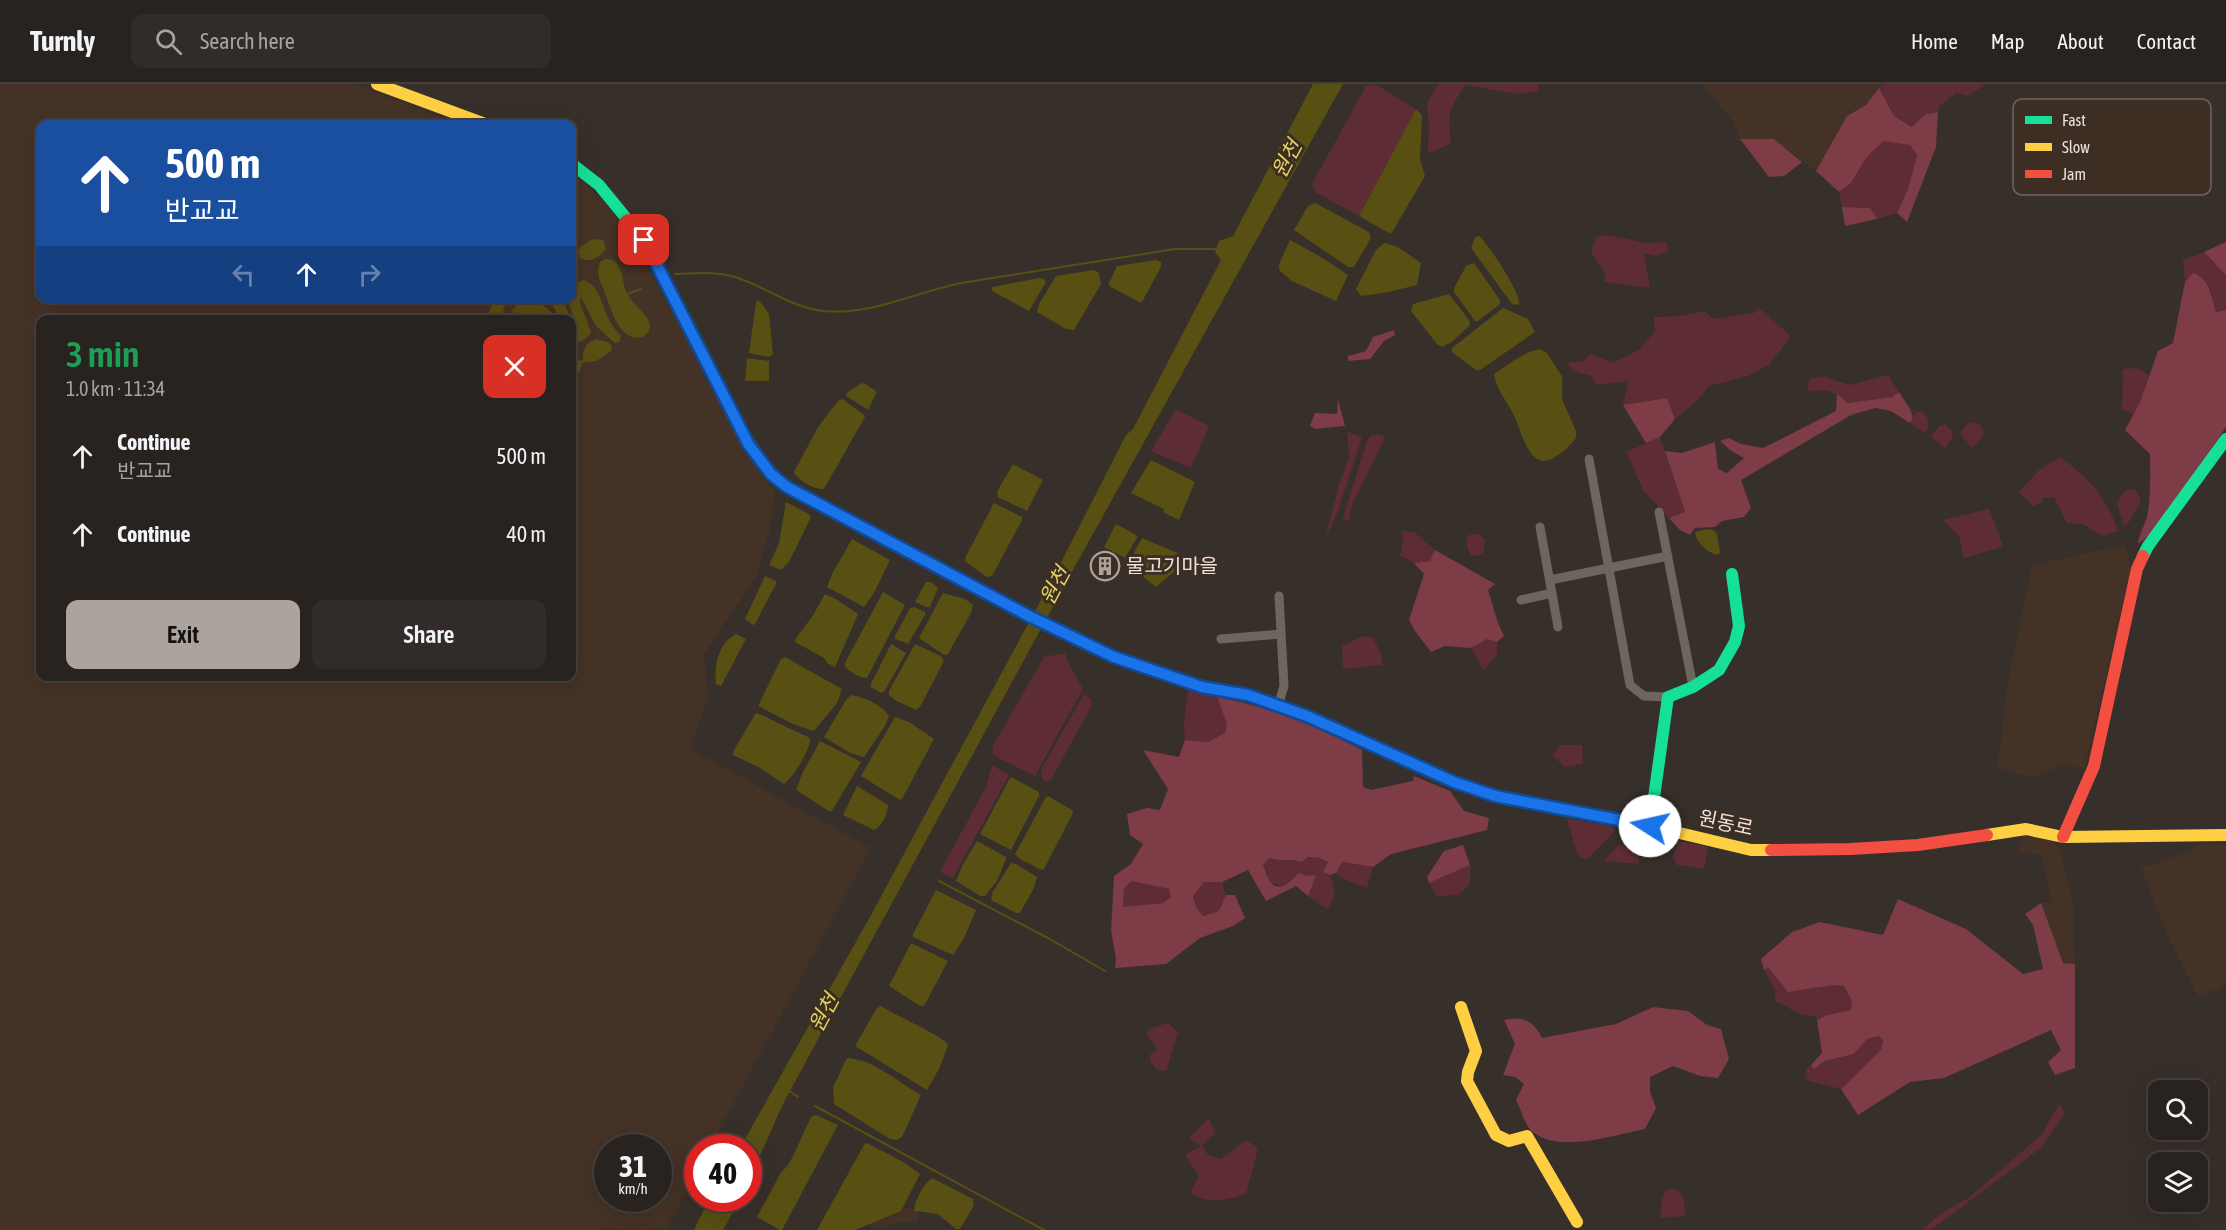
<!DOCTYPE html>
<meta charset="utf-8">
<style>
body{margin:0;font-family:"Asap Condensed","Noto Sans KR",sans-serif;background:#312b29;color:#f1f3f6;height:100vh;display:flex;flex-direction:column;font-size:22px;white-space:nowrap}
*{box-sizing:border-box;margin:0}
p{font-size:20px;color:#a5a4a5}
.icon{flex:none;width:33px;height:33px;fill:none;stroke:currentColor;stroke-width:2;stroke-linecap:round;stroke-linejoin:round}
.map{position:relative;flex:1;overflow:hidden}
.panel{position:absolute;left:36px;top:231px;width:540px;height:366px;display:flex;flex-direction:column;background:#292320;border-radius:12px;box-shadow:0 6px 24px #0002,0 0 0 2px #45403e}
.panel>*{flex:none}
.guide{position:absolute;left:36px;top:36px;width:540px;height:183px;border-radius:12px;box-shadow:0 6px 24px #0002,0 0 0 2px #45403e;background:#1a4fa0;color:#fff;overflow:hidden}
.fabs{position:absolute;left:2148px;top:996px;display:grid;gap:12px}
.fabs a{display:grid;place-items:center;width:60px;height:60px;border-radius:12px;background:#292320;box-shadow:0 6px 24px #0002,0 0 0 2px #45403e;font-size:30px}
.speed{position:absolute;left:594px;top:1050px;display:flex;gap:12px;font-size:30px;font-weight:700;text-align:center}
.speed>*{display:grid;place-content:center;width:78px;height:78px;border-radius:50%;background:#292320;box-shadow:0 6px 24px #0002,0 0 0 2px #45403e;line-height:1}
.speed small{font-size:15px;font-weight:400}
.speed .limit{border:9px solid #d22;background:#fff;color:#111}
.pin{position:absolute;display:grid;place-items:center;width:51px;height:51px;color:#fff;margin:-26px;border-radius:12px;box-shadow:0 3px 9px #0006}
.me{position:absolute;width:66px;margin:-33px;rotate:280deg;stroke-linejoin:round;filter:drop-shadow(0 0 4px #0008)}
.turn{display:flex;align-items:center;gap:21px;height:126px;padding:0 30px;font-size:27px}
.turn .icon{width:78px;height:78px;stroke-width:2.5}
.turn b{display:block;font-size:42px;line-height:51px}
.lanes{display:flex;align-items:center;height:57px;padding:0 30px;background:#0003;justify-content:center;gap:30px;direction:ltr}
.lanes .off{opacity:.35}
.round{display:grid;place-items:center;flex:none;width:63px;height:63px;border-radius:12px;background:#312b29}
.overview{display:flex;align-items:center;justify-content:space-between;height:102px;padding:0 30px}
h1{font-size:36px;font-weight:600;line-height:45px;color:#1e9e55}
.button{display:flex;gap:12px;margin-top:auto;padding:12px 30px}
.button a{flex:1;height:69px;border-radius:12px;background:#aca39d;color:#111;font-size:24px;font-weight:600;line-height:69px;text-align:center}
.button a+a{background:#312b29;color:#f1f3f6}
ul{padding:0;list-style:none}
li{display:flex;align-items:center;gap:18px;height:78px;padding:0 30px}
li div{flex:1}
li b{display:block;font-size:22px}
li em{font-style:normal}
header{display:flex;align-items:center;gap:36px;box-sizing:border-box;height:84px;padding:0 30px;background:#292320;border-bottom:2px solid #45403e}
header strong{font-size:28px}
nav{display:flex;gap:33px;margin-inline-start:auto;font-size:21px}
.search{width:420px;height:54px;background:#312b29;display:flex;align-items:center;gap:15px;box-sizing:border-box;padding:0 21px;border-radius:12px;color:#a5a4a5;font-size:22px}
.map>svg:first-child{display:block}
</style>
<header>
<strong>Turnly</strong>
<div class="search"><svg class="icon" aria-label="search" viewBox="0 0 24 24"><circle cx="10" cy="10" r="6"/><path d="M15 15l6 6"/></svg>Search here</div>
<nav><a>Home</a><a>Map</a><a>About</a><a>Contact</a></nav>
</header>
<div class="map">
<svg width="2226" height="1146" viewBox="0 0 2226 1146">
<rect width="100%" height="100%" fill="#372f2a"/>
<!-- built -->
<path fill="#453226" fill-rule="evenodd" d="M0,0h355l104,40h-419v174h532v-123l12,7 21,21 24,30 131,240 15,19 -6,41 -13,44 -52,77 4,44 -18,51 181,99 -161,299 -12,1 -1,23 -31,59h-666zM40,236h532v356h-532zM608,1064h50v50h-50z
M1702,0h182l-18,21 -19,11 -31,55 -42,-32h-34l-6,-16z
M2125,461l7,27 -4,8 -44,190 -19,-7 -32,15 -37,-11 6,-27 3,-44 27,-131z
M2023,752l30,6 8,9 12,53 2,60h-12l-22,-61 11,-1 -11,-47 -23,-3z
M2197,759l29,2v139l-27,14 -33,-66 -25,-64 55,-19z
M903,1124l11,1 4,4v9h-17l-26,8 -7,-7 17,-5 16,-7z"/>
<!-- green -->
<path fill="#5e2c35" d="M1375,0l41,25 -57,107 -44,-24 -3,-8 54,-98z
M1438,0h100l1,7 -21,3 -52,-9c-17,22 -19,32 -15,59l-23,9 1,-27 -2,-23z
M1884,0h103l-20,12 -11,-3 -17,13 -1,6 -12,2 -13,13 -19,-11 -15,-28z
M1883,57l27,4 7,10 -9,34 -11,24 -20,6 -8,-11 -27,-1 -3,-15 12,-9 15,-25z
M1608,151l38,8 21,-1 1,9 -14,5 -10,-3 6,35 -46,-6 2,-7 -15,-23 5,-15z
M2204,168l22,23v35l-10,2 -6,-22 -17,-17 -8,9 -2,-22z
M1759,224l32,28 -22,29 -21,11 -39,10 -10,13 -24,20 -8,-21 -44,7 5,-24 -32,4 -5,-9 -17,-5 -7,-8 16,-2 8,-7 22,9 26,-13 16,-19 -1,-14 27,-1 23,-5 10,8 40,-6z
M2138,284l11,7 -9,27 -6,12 -12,-4 1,-41z
M1888,291l11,17 -7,5 -44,6c-15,-12 -20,-15 -39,-11l-2,-4 3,-9 12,-3 28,9z
M1176,325l33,17 -18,42 -40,-17z
M1916,328h7c7,8 7,12 2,21l-15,-10z
M1973,338l6,2 5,8 -3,7 -9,9 -12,-15 7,-9z
M1945,340l8,8 -1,6 -6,10 -15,-11 8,-11z
M1347,348l15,5 -24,74 -13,28 14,-54 10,-28z
M1379,350l6,3 -33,68 -4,17 -5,-4 23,-74 4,-8z
M1660,353l25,75 -16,6 -26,-28 -17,-38z
M2060,373c28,20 47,41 58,74l-16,5 -19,-12 -16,-1 -13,-26 -11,1 -2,5 -8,3 -14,-14 20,-22z
M2135,405l6,12 -12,21 -5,4 -7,-23 8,-12z
M1989,425l14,36 -4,3 -35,10 -5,-22 -16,-16z
M1402,447l12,1 21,18 -5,11 -16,2 -14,-8 3,-14z
M1478,450l7,6 -2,13 -6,3 -6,-1 -3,-5 -2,-10 3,-5z
M1363,552l10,2 7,14 3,13 -37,4 -3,-2 -1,-21z
M1487,555l10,3v13l-14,15 -12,-22z
M1065,569l4,11 14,25 -48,87 -42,-21v-9l51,-89z
M1188,605l29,8 10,27 -2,9 -18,9 -22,-2 -1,-16z
M1084,610l7,5 1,6 -40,73 -5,4c-7,-3 -7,-7 -5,-14z
M1561,661h21l1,19 -18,3 -13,-12z
M992,681l17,10 -56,103 -13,-6 46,-85z
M1571,735l42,8 3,3 -30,30 -8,-4 -11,-36z
M1678,757l30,6 -4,22 -27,-4 -4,-7z
M1619,760l19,4 1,16 -35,-3z
M1308,773l12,1 8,4 -4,10 6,3c5,14 7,22 -3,34l-19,-13 7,-21c-14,5 -32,16 -46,6l-2,-11 -4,-5 6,-7c11,4 22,0 33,3z
M1342,778l31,5 -6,21 -28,-11 -3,-4z
M1470,781v19l-11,11 -22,1 -8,-13z
M1131,797l38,8 2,8 -8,6 -40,4 1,-18z
M1204,798h18l4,13 -7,17 -16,4 -7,-9 -3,-12z
M1769,884l64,17 11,1 8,15 -1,9 -24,5 -10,5 -1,-4 -15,-1 -25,-14 -2,-13 -10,-18z
M1168,939l10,9 -12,39 -9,-1 -7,-9v-6l7,-6 -10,-15 2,-5z
M1879,952l4,5 -2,9 -40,39 -32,-8 -4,-4 1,-8 5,-4 3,4 11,-8 29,-7 13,-15z
M2059,1020l6,9 -23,34 -110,82 -11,1 24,-19 25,-14 72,-63z
M1209,1034l6,15 -13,13 6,9 13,4 25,-19 12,8 -12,46c-23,6 -33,11 -56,-1l9,-17 -14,-21 16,-9 -12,-8z
M1672,1105l8,3 4,10 2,14 -26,2 2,-18 4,-10z"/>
<!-- forest -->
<path fill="#7e3c47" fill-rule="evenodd" d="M1879,4l15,28 18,11 14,-13 12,-2 -2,35 -29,75 -10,-9 11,-24 9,-34 -7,-10 -27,-4 -17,17 -15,25 -12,9 -23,-21 31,-55 19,-11z
M1740,55h34l28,23 -18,14 -15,1z
M1842,123l28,1 7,11 -32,7z
M2226,158v33l-22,-23z
M2193,189c16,5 19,24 23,39l10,-2v117l-25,38 -49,68 -14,11c1,-10 6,-17 9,-27 4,-20 3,-42 3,-63l-25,-24 15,-28 18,-51 15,-8 12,-61z
M1394,246l1,5 -11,6 -14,18 -22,2v-5l18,-5 7,-14z
M1899,308l11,17 3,8 -3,6 -19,-12 -16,-3 -24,7 -110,65 10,28 -7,9 -22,4 -7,6 -20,1 -5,7 -10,-5 -11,-12 16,-6 -20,-61 17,2 33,-11 3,27 9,4 17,-15 -14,-8 -10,-9 9,-3 12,6 22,4 73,-37 1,-17 11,9 44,-6z
M1667,314l8,21 -15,18 -14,6 -23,-38z
M1338,315l7,27 -30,3 -5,-3 5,-13 22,1z
M1435,466l60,34 -7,6 10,33 6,13 -7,6 -10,-3 -16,9 -26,-2 -14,6 -16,-21 -6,-11 15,-46 -10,-11 16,-2z
M1217,613c55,10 95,28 145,53l1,37 8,3 42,-9 1,-5 36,15 14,20 25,7 -2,12 -96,24 -18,13 -31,-5 -6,11 -6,2 -7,-3 5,-10 -8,-4 -12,-1 -6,5c-11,-4 -22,0 -33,-4l-6,7c3,5 3,9 6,14 7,16 23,3 29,-6l8,3 10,-1 -8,21 -12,-10 -30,15 -18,-31 -26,12h-18l-11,14 3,11 7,9 16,-5 7,-16h9l10,23 -12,8 -33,12 -34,26 -51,4 1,-10 -5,-27 3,-55 17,-12 12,-20 -13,-9 -3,-21 20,-6 13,2 8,-21 -25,-39 36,7 6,-17 22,2 18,-9 2,-9zM1131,797l38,8 2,8 -8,6 -40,4 1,-18z
M1463,761l7,20 -41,18 -2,-6 17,-26z
M1898,815l68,30 57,45 20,-5 -10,-44 -8,-11 16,-11 22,60 12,1v104l-20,7 -7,-13 13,-12 -10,-20 -107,48 -34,4 -52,33 -17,-26 40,-39 2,-9 -4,-5 -12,3 -13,15 -29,7 -11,8 -3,-4 11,-12 -5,-33 10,-5 24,-5 1,-9 -8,-15 -11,-1 -45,7 -19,-24 -5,2 -3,-11 31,-27 28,-10 63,13z
M1653,923l35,4 19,14 14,4 8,30 -11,19 -18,-2 -27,-10 -23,11v15l6,16 -11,21c-31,6 -84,24 -111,4 -9,-6 -13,-24 -18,-33l8,-16 -9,-7 -12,-2 12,-31 -11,-24c20,-3 28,-1 38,18l74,-14z"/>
<!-- water -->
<path fill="#584f13" d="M1313,0h30l-275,495 -284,523 -35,78 -1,-32h-8l131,-233 185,-343 70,-137 7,-6 88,-169 -6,-8 4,-11 14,-5z
M1416,25l6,6 -2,44 5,17 -34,58 -32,-18z
M1315,119l54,29 2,6 -17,29h-6l-54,-37 14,-24z
M1479,152c10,9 43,58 40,69l-7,-1 -41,-56 4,-11z
M593,155l10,1 3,8c-3,8 -14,13 -22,12l-4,-2 -2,-7 3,-5z
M1290,156l31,17 27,18 -12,26 -44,-20 -13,-11v-6z
M1384,159l14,4 23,16 -4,22 -28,7 -28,4 -5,-7 1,-2 19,-37z
M605,175c15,-1 17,14 19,26 4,20 26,27 26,42 -1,4 -3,8 -8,10 -21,6 -31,-27 -36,-41 -4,-13 -11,-19 -6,-34z
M1156,176l5,2v5l-19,35h-3l-30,-16v-3l8,-17z
M1474,179l26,37v4l-22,17h-3l-21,-29v-4l12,-22z
M1094,186l5,3 2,11 -27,46 -8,-1 -29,-17 2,-8 17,-28z
M1039,194l5,1 2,3 -17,29 -37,-20v-4z
M583,196c17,4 19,27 26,40 3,6 8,11 12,16l-2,6 -4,1 -19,-17 -15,-29 -1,6 11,29c-5,7 -10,13 -19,8v-19l3,9 3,-1 -11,-30 5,-1v-13z
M1449,210l20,26 1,5 -18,17 -10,5 -5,-3 -26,-33 2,-7z
M493,215h14l-5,16 -4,3h-5l-4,-5z
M549,215h13l9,20h-11z
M523,216c15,1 26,7 33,19h-39l-5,-9 5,-6z
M759,216l10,14 4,40 -4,3 -20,-4 7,-51z
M1503,224l25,11 7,13 -55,38h-4l-24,-18v-4z
M596,255l12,3 4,4 -1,5 -15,10 -14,2 -2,8 -8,5v-11l3,-6 8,2c0,-10 1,-18 13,-22z
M1540,265l6,3 16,24v23l14,32v7c-5,7 -13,14 -21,19 -26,16 -32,-24 -41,-41 -6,-14 -18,-26 -20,-42 14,-9 29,-22 46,-25z
M747,274l22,3v20h-24z
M861,299l5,1 11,8 -9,18 -22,-14 1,-3z
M842,315l21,15 2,3 -41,72c-9,1 -27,-9 -30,-17l24,-45 20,-26z
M1151,376l44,22 -16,38 -16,-8 1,-3 -33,-16z
M1013,380l30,16 -16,31 -29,-14 -1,-5z
M786,418l23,12 2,3 -22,45 -8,8 -12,-5 10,-22z
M994,419l28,14v3l-30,56 -5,1 -21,-15 -1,-4z
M1116,440l22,12 -13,22 -21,-11z
M1707,445l7,1 3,4 3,19 -3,2c-10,-3 -21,-12 -22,-23z
M1142,454l45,19 -1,5 -30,25 -16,-13 -14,-7z
M852,455l38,21 -16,33 -10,14 -37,-20 5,-13z
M765,492l11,5v3l-21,40 -2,1 -8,-6z
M926,498h5l7,6 -8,19h-4l-11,-5z
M883,508l22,13 -38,73c-8,0 -16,-6 -22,-11v-4z
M943,509l22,6 8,6 -2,8 -23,41 -4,1 -25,-17z
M825,510l11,5 22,15 -23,53 -8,-4 -3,-5 -29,-16 1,-4 16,-21z
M914,523l11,5v3l-17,29 -13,-5v-3l15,-28z
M736,550l10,5 -25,47 -5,-2c-2,-19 2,-40 20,-50z
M891,560l15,9 -22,39 -3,1 -10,-6v-3z
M915,560l26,12 3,5 -24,46 -4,3 -21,-10 -6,-5v-4z
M785,573l57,32 -5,14 -23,28 -21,-7 -35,-18 23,-47z
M851,611c12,2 32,10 38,21l-4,10 -21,31 -14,-4 -26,-16 22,-37z
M757,629l53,25c1,11 -17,40 -26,46l-24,-16 -27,-13v-3l22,-38z
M895,633l14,5 25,17 -32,60 -2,1 -39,-24z
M820,657l41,21 -29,49h-3l-33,-21 6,-16z
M1010,694h3l26,14v4l-28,54 -31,-16z
M857,702l31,19c-1,10 -5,20 -14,25l-31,-15z
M1048,712l24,14 1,3 -29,56 -3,1 -21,-11 -5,-5 31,-57z
M977,757l29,16v2l-9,22 -12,15h-5l-24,-15 7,-17z
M1011,779l5,1 21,13 -3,11 -14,25h-4l-25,-13 1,-7z
M936,806l40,20 -13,30 -10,15 -40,-18v-3z
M911,859l37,18 -24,45h-4l-31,-20z
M881,922c21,13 44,21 65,36l2,4 -9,23 -12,21 -72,-44 22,-38z
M847,974c29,2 50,24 74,37l-19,42 -6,3 -6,-1 -56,-35 -1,-17z
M816,1031l22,10 -56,105h-2l-23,-13 23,-43 8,-9 6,-11 17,-37z
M865,1059l4,1 36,19 15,11 -19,37 -46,19h-38z
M932,1094l41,21 1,6 -14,24h-4l-18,-15 -24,-3c1,-11 9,-27 18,-33z
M709,1115h31l-17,31h-29z"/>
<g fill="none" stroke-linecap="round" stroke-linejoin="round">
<!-- stream -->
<path stroke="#584f13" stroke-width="2" d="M675,190c19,-1 42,-3 60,3 30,9 56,31 89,34 49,5 95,-21 143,-29l208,-33h42
M627,210l14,-5
M939,797l109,57 57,33
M788,1006l10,7
M815,1022l229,124"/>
<!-- street -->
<path stroke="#6d665d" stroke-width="9" d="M1589,375l41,226 14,11 24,1
M1659,428l34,175
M1540,443l18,100
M1550,496l118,-24
M1521,516l31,-7
M1221,555l60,-5
M1278,622l6,-20 -5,-90"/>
<!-- fast -->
<path stroke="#16e098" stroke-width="12" d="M572,80l27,21 45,55 100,195
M2143,472l5,-10 78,-107
M926,477l103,55 85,41 88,30 46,8 59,21 45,20
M1650,742l18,-129 25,-10 26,-17 16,-28 4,-16 -7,-52"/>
<!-- slow -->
<path stroke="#ffcf43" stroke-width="12" d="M377,0l108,40
M1352,652l102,46 41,14 155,30 101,24h20
M1987,751l39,-6 37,8 163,-2
M1461,923l15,44 -8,21 -1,9 29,54 13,6 18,-5 50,86"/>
<!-- jam -->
<path stroke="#f24e42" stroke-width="12" d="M744,351l27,39 16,13 139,74
M2063,753l31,-71 43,-197 6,-13
M1771,766l79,-1 68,-4 69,-10"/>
</g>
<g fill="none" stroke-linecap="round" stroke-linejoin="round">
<!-- route casing -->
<g stroke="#114b97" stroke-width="15">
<path id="route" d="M644,156l105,205 22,29 16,13 242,129 85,41 88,30 46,8 59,21 147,66 41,14 155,30"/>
</g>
<!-- route -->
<use href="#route" stroke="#1a73e8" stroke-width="10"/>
</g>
<!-- icons -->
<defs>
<g id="building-ring" transform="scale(1.5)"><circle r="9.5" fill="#3d2e24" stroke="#aca39d" stroke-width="1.5"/><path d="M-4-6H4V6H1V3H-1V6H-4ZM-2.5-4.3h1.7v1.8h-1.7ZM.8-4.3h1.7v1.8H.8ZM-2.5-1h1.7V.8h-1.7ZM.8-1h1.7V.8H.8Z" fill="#aca39d"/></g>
</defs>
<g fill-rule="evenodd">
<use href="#building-ring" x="1105" y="482"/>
</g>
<g text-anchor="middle" stroke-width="6" stroke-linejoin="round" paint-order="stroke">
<!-- poi labels -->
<g font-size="20" fill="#ebe1db" stroke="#3d2e24" text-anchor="start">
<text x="1126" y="489">물고기마을</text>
</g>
<!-- street labels -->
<g font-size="20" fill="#ebe1db" stroke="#3d2e24">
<text transform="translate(1726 739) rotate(12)" y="7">원동로</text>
</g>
<!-- water labels -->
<g font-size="21" font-style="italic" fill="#e2d263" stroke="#3d2e24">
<text transform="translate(1287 75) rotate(-62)" y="7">원천</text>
<text transform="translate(1055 502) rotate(-62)" y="7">원천</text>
<text transform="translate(824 929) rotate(-62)" y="7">원천</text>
</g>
</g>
<!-- legend -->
<rect x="2013" y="15" width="198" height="96" rx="9" fill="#3d2e24" stroke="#71645b" stroke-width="1.5"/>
<rect x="2025" y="32" width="27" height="8" fill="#16e098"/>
<rect x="2025" y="59" width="27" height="8" fill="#ffcf43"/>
<rect x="2025" y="86" width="27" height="8" fill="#f24e42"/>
<g font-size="16" fill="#ebe1db">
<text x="2062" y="42">Fast</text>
<text x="2062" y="69">Slow</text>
<text x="2062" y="96">Jam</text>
</g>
</svg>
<div class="fabs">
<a><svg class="icon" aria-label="search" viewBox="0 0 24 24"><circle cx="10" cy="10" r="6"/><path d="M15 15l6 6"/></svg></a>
<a><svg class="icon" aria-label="layers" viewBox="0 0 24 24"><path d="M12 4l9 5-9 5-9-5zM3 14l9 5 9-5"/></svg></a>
</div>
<div class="speed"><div>31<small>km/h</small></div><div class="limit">40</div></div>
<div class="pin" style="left:644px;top:156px;background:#d93025"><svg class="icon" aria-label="arrive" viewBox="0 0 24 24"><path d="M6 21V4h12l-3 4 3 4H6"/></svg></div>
<svg class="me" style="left:1650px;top:742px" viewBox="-20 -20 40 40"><circle r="19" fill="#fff"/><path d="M0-13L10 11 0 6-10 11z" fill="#1a73e8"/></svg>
<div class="guide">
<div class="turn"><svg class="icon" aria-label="ahead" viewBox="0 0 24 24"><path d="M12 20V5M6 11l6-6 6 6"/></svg><div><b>500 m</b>반교교</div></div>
<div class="lanes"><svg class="icon off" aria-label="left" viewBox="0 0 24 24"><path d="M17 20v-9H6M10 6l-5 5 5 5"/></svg><svg class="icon" aria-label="ahead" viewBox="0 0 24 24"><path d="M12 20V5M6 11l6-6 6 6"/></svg><svg class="icon off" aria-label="right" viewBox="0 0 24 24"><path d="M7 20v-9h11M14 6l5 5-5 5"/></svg></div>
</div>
<section class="panel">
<div class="overview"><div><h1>3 min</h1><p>1.0 km · 11:34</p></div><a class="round" style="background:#d93025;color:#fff"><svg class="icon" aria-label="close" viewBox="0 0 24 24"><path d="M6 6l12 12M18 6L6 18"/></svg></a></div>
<ul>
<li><svg class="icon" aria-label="ahead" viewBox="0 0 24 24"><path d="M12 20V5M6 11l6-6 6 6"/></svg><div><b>Continue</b><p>반교교</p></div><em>500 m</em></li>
<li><svg class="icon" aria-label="ahead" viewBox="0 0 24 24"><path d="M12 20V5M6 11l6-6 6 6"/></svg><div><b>Continue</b></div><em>40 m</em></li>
</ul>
<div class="button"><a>Exit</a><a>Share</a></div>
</section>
</div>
